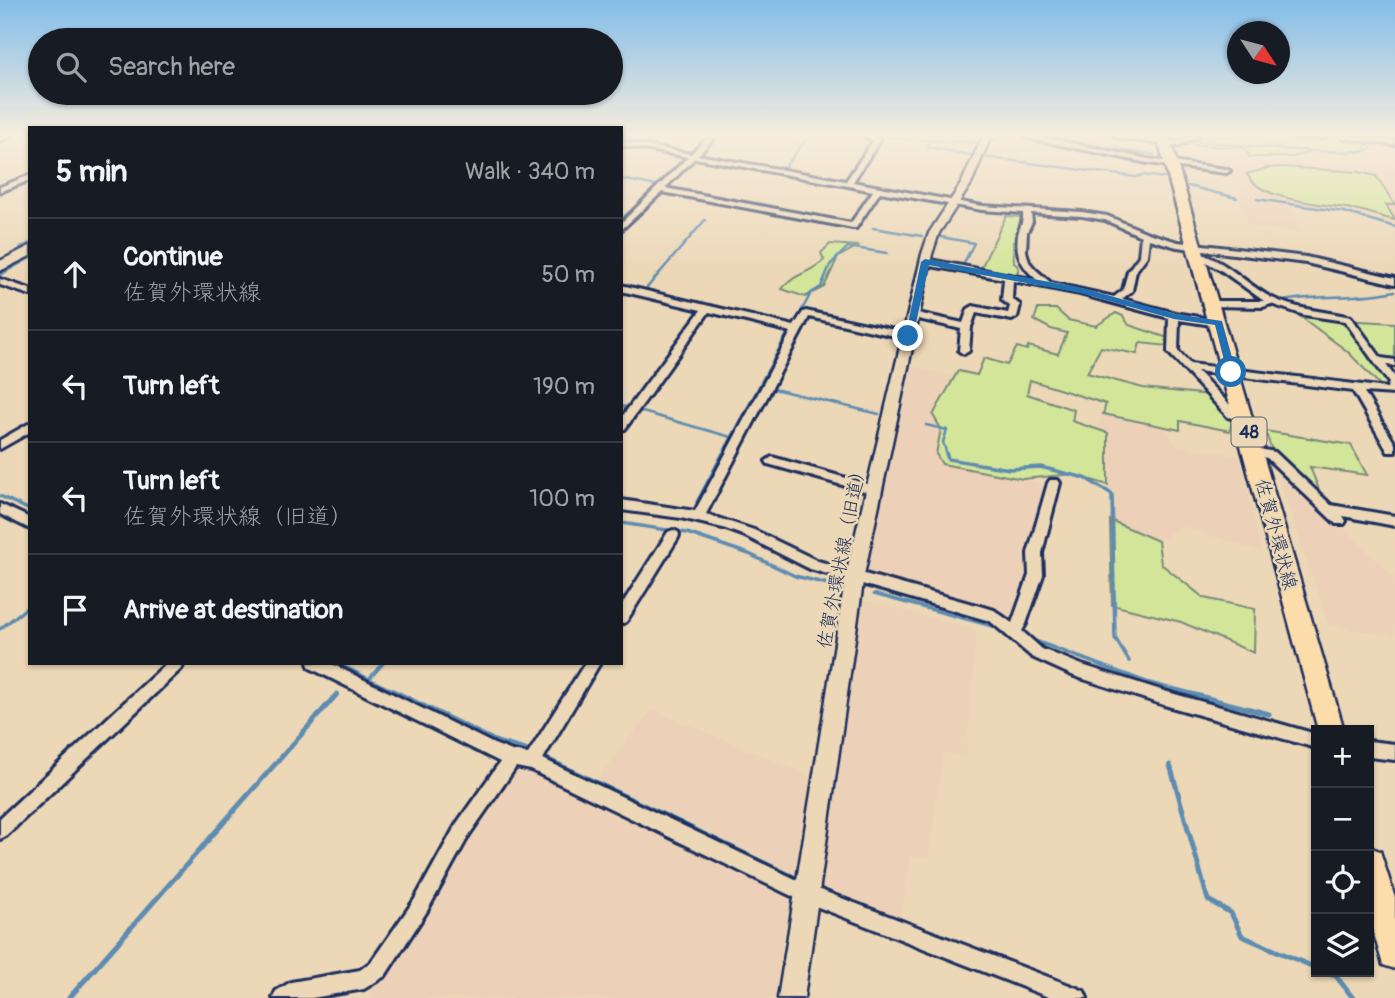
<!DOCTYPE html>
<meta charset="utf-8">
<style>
body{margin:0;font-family:Pangolin,"Klee One",sans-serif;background:#242831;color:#f1f3f6}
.controls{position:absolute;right:21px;bottom:21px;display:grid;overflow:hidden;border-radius:0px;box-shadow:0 2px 5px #0004}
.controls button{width:63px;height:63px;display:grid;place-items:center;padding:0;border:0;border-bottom:2px solid #363941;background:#171b24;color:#f1f3f6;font:35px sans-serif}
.compass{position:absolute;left:1227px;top:21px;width:63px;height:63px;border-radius:50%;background:#171b24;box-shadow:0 2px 5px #0004;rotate:126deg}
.stop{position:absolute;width:21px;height:21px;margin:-16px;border:5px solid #1f6fb2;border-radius:50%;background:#fff}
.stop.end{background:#1f6fb2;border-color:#fff;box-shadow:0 2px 7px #0008}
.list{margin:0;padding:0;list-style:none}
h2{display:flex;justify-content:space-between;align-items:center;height:91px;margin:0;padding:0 28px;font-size:30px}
h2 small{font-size:23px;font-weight:400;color:#9ea1a6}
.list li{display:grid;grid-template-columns:46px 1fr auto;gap:21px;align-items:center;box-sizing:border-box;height:112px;padding:0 28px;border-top:2px solid #363941}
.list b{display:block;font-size:26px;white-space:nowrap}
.list p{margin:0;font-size:23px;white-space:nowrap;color:#9ea1a6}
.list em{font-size:23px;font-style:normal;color:#9ea1a6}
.icon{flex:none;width:38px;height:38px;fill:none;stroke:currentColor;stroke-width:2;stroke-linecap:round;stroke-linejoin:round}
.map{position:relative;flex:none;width:1395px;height:998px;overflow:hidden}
.search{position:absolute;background:#171b24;box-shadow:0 2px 5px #0004;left:28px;top:28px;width:595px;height:77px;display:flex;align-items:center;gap:18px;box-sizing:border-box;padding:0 24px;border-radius:38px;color:#9ea1a6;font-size:26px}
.panel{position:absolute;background:#171b24;box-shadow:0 2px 5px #0004;left:28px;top:126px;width:595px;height:539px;border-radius:0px}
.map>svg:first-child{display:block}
.built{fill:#ecd0b7}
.green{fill:#d3e599;stroke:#778a7c;stroke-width:2}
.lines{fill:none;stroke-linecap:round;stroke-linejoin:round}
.stream-far2{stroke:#5d8cb2;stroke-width:2.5}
.stream-far1{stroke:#5d8cb2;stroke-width:3.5}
.stream{stroke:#5d8cb2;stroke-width:5}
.minor-casing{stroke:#1b2f5e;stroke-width:6}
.tertiary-casing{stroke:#1b2f5e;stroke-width:5}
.secondary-casing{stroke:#1b2f5e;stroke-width:5}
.primary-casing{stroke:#1b2f5e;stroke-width:5}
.minor{fill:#ecd7b6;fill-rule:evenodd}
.tertiary{fill:#ecd7b6;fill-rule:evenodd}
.secondary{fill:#ecd7b6;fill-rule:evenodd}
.primary{fill:#fddcac;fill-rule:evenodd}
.route{fill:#1f6fb2}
.labels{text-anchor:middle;stroke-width:5;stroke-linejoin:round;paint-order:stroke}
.shield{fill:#ecd7b6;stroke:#5a6178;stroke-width:2}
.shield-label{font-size:18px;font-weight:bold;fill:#1b2f5e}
.street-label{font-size:19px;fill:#1b2f5e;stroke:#ecd7b6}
</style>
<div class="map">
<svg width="1395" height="998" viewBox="0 0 1395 998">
<rect width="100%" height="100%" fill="#ecd7b6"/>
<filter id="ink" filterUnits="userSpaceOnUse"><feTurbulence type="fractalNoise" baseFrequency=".0143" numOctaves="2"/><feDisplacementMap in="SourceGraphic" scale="14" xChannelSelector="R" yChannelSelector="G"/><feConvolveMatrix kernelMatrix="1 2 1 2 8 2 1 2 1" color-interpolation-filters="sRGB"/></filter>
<g filter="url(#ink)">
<g class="built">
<path d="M1369,141L1395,144V228L1372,219L1325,208L1287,204L1303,232L1250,227L1229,174L1184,167L1181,155L1224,161L1223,154L1292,157L1313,151L1343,153Z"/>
<path d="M909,366L955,377L933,415L941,429L936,454L942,464L1023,479L1050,488L1015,618L866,574Z"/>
<path d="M1103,414L1162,427L1177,446L1240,457L1261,551L1182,526L1158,541L1110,520L1108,433L1098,429Z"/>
<path d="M1273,459L1395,579V636L1329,625Z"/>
<path d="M863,600L976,630L966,757L943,752L928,858L909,855L901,918L820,885Z"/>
<path d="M652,710L812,777L795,873L598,779Z"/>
<path d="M526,765L790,899L774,998H377L369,993L427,905L469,832L514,767Z"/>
</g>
<g class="green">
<path d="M1198,136L1313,138L1337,136L1369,141L1371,148L1365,152L1313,151L1292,157H1250L1244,148L1184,144Z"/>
<path d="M1283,167L1359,172L1376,176L1395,205H1386L1395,220C1382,218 1371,212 1358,210C1330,204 1260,202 1247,174L1268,168Z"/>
<path d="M1006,216L1020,217L1023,221L1019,241L1013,242L1014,262L1019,268L1015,277L981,268Z"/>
<path d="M830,244L858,246L838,257L824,287L805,297L782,289C793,274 811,273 824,260L821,253Z"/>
<path d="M1038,309H1056L1068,320L1096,326L1116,313L1123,316L1129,325L1168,338V346L1140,343L1137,354L1101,347L1087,373L1143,388L1210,395L1232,418L1230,431L1180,421V430L1103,414L1106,404L1030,380L1027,394L1074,410L1072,421L1108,433V485L1072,474L1023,479L942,464L936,454L941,429L933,415L958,371L977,375L984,358L1007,365L1017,347L1027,350L1028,346L1058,354L1067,333L1051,329L1034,320Z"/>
<path d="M1297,314L1343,320L1395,323V358L1369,357L1391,387L1380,385L1347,351Z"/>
<path d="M1265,431L1351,445L1367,475L1310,467L1324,502L1272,450Z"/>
<path d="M1110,520L1158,541L1161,564L1204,598L1255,609L1254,653L1181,622L1112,605Z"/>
</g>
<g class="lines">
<g class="stream-far2">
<path d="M870,136L976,143"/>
<path d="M1064,136L1068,141L1154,155"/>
<path d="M928,141V147L971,155"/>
<path d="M1195,141C1251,146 1307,153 1364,151L1368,141"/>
<path d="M989,142L1004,136"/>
<path d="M983,157L1136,177L1143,175L1165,178"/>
<path d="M784,168L809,136"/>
<path d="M621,179L657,186"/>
<path d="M1188,186L1237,198"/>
<path d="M666,188L726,200"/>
<path d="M1257,199L1344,212L1395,227"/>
<path d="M873,228L922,236"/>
<path d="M941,237L974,243L962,267"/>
<path d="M20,248L30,243"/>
<path d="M962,272L1002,279"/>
<path d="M0,275L30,258"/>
<path d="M645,290L705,220"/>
<path d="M621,292L697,310"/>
<path d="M1263,306C1306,292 1352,301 1395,291"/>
<path d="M1229,307H1245"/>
<path d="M708,313L788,332L722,455"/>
<path d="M1188,315L1203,317"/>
<path d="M794,325L811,293L821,287L830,265L848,247L887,253"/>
<path d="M774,389L879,414"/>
<path d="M621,406L626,407"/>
<path d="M639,411L731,437"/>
<path d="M926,425L947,430L943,442L947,455"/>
</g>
<g class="stream-far1">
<path d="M946,453L948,459L1010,469L1040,467L1085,478L1112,494L1115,638L1129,661"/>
<path d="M0,496L30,510"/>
<path d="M697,502L723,453"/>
<path d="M621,523L687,533L749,554L795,576L840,587"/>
<path d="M874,594L1000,628"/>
<path d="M0,629L30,605"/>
<path d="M1027,638L1146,682L1179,691"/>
<path d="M337,663L393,691"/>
<path d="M369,679L383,663"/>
</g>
<g class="stream">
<path d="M389,689L497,742L525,750"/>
<path d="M1172,689L1269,714"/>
<path d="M545,758L792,876"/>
<path d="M1170,765L1208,900L1231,913L1242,936L1316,968"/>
<path d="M823,891L905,922"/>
<path d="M1325,972L1336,976L1353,998"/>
<path d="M69,998L337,694"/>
</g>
<g class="minor-casing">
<g id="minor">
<path d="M3,136H12L0,141V137Z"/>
<path d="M709,136H716L698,155L846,181L873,141L865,136H873L880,140L853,182L982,206L1082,212L1107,216L1148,233L1178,242L1306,257L1395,278V284L1306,263L1177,247L1149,239L1147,256L1136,271L1132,291L1122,299L1175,313L1221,321V325L1218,326L1179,320L1178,351L1190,364L1387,388L1389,383L1345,321L1304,315L1271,304L1263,307L1210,306L1208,304L1213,301H1264L1222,271L1195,256L1199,253C1227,262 1245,283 1270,297C1296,310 1324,311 1351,317L1381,358L1395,360V366L1386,365L1395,377V394L1364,392L1395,444V452H1388L1353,391L1197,371L1236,411L1249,415L1251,418L1245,422L1228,417L1168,352L1169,318L1080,294L1013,281L1012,299L1020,305L1017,317L1012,320L976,313L971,327L969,351L964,354L959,351L961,329L910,317V313L913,312L963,323L968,309L973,306L1008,313L1010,306L1002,300L1004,279L925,265L921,262L925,259L1037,280C1022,267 1015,255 1018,235C1020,225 1024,222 1023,213L982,210L880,192L856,228H853L662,192L621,230V223L688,157L621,145V141L691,154ZM695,158L848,186L873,191L851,223L665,188ZM1031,213L1082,216L1105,220L1141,236L1139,256L1128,271L1123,290L1114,297L1051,283L1035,269L1029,262L1026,251L1027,232L1032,222Z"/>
<path d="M1024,136H1036L1148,159L1226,169L1230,171L1226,173L1148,163L1027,138Z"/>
<path d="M1115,136H1131L1177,142L1190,136H1198L1178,146L1118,138Z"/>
<path d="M1290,136H1326L1323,138H1293Z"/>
<path d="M1340,136H1356L1395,141V145L1343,138Z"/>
<path d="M30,175V180L0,192V187Z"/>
<path d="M0,279L30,289V295L0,285Z"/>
<path d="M621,285L794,326L803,312L806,311L908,333L913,336L908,339L809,317L706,514L754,530L818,561L994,610L1012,623L1029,575L1028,553L1048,483L1050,480H1058L1060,483L1042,553L1043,575L1026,624L1022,631L1042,649L1082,665L1164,691L1316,734V748L1164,705L1074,676L1032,657L990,621L810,569L745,536L723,528L681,518L621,510V500L695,511L791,332L709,312L625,429L621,430V418L701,310L621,291Z"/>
<path d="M30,423V432L0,449V440Z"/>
<path d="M1254,448L1275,452L1331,505L1395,516V526L1343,516L1346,521L1344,524H1336L1267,458L1250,455L1248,452L1250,449Z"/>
<path d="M772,457L878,487L880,490L874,494L768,464L766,461Z"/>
<path d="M0,504L30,518V529L0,514Z"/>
<path d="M673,530L678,532L679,535L678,538L626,622L621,624V606L668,532Z"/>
<path d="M167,663H184L182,668L6,836L0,839V818Z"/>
<path d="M308,663H330L494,744L512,751L528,754L585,663H600L543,759L810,886L1077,988L1084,991L1087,998H1051L800,900L531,770L516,767L469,835L427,911L385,976L364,989L312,998H273L276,991L291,982L360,970L371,962L415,899L457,823L500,762L310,668Z"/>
<path d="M1369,741L1395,744V760L1369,757Z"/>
</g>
</g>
<g class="tertiary-casing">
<path id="tertiary" d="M983,136H991L971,184L939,233L932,254L864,575L804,998H778L846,575L922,254L929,233L961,184Z"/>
</g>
<g class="secondary-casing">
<path id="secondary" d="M30,246V256L0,271V261Z"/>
</g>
<g class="primary-casing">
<g id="primary">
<path d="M1157,136H1169L1344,730H1318Z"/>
<path d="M1369,847L1380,851L1395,898V969L1383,965L1369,917Z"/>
</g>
</g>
<use href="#minor" class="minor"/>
<use href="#tertiary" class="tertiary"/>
<use href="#secondary" class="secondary"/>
<use href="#primary" class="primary"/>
</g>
</g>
<linearGradient id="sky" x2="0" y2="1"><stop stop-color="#82bde9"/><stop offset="0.49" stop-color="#f6edde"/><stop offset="1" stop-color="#f6edde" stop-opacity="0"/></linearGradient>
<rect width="1395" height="275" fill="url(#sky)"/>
<path class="route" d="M925,259L1082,288L1175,314L1222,321L1236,372L1231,375L1227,372L1215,325L1174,319L1081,293L929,265L913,336L905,338L921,262Z"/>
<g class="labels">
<rect class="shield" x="1231.5" y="417.5" width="35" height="29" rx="5"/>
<g class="shield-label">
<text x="1249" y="438">48</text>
</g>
<g class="street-label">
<text transform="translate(1277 534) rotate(75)" y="7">佐賀外環状線</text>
<text transform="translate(841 555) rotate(-79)" y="7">佐賀外環状線（旧道）</text>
</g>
</g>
</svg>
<div class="controls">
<button>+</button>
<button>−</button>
<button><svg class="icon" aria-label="locate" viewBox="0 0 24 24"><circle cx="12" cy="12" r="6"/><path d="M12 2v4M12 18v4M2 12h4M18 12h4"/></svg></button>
<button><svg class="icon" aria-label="layers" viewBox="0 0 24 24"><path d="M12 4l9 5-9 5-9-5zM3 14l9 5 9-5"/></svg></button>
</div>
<svg class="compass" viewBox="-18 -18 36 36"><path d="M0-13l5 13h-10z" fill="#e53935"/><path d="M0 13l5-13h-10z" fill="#9ea1a6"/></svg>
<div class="stop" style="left:1231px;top:372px"></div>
<div class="stop end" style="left:908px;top:336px"></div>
<div class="search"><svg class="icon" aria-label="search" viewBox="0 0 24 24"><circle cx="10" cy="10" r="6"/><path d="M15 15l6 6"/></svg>Search here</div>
<section class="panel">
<h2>5 min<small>Walk · 340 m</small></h2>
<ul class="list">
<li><svg class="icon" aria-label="ahead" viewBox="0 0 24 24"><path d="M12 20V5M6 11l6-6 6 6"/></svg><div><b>Continue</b><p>佐賀外環状線</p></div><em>50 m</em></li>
<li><svg class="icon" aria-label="left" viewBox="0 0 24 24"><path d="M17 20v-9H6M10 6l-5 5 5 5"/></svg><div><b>Turn left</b></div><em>190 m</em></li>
<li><svg class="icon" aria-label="left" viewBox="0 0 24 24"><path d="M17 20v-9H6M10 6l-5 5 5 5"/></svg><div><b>Turn left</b><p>佐賀外環状線（旧道）</p></div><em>100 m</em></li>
<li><svg class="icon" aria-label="arrive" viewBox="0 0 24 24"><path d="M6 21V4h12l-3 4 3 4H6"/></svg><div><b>Arrive at destination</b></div></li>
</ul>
</section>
</div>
